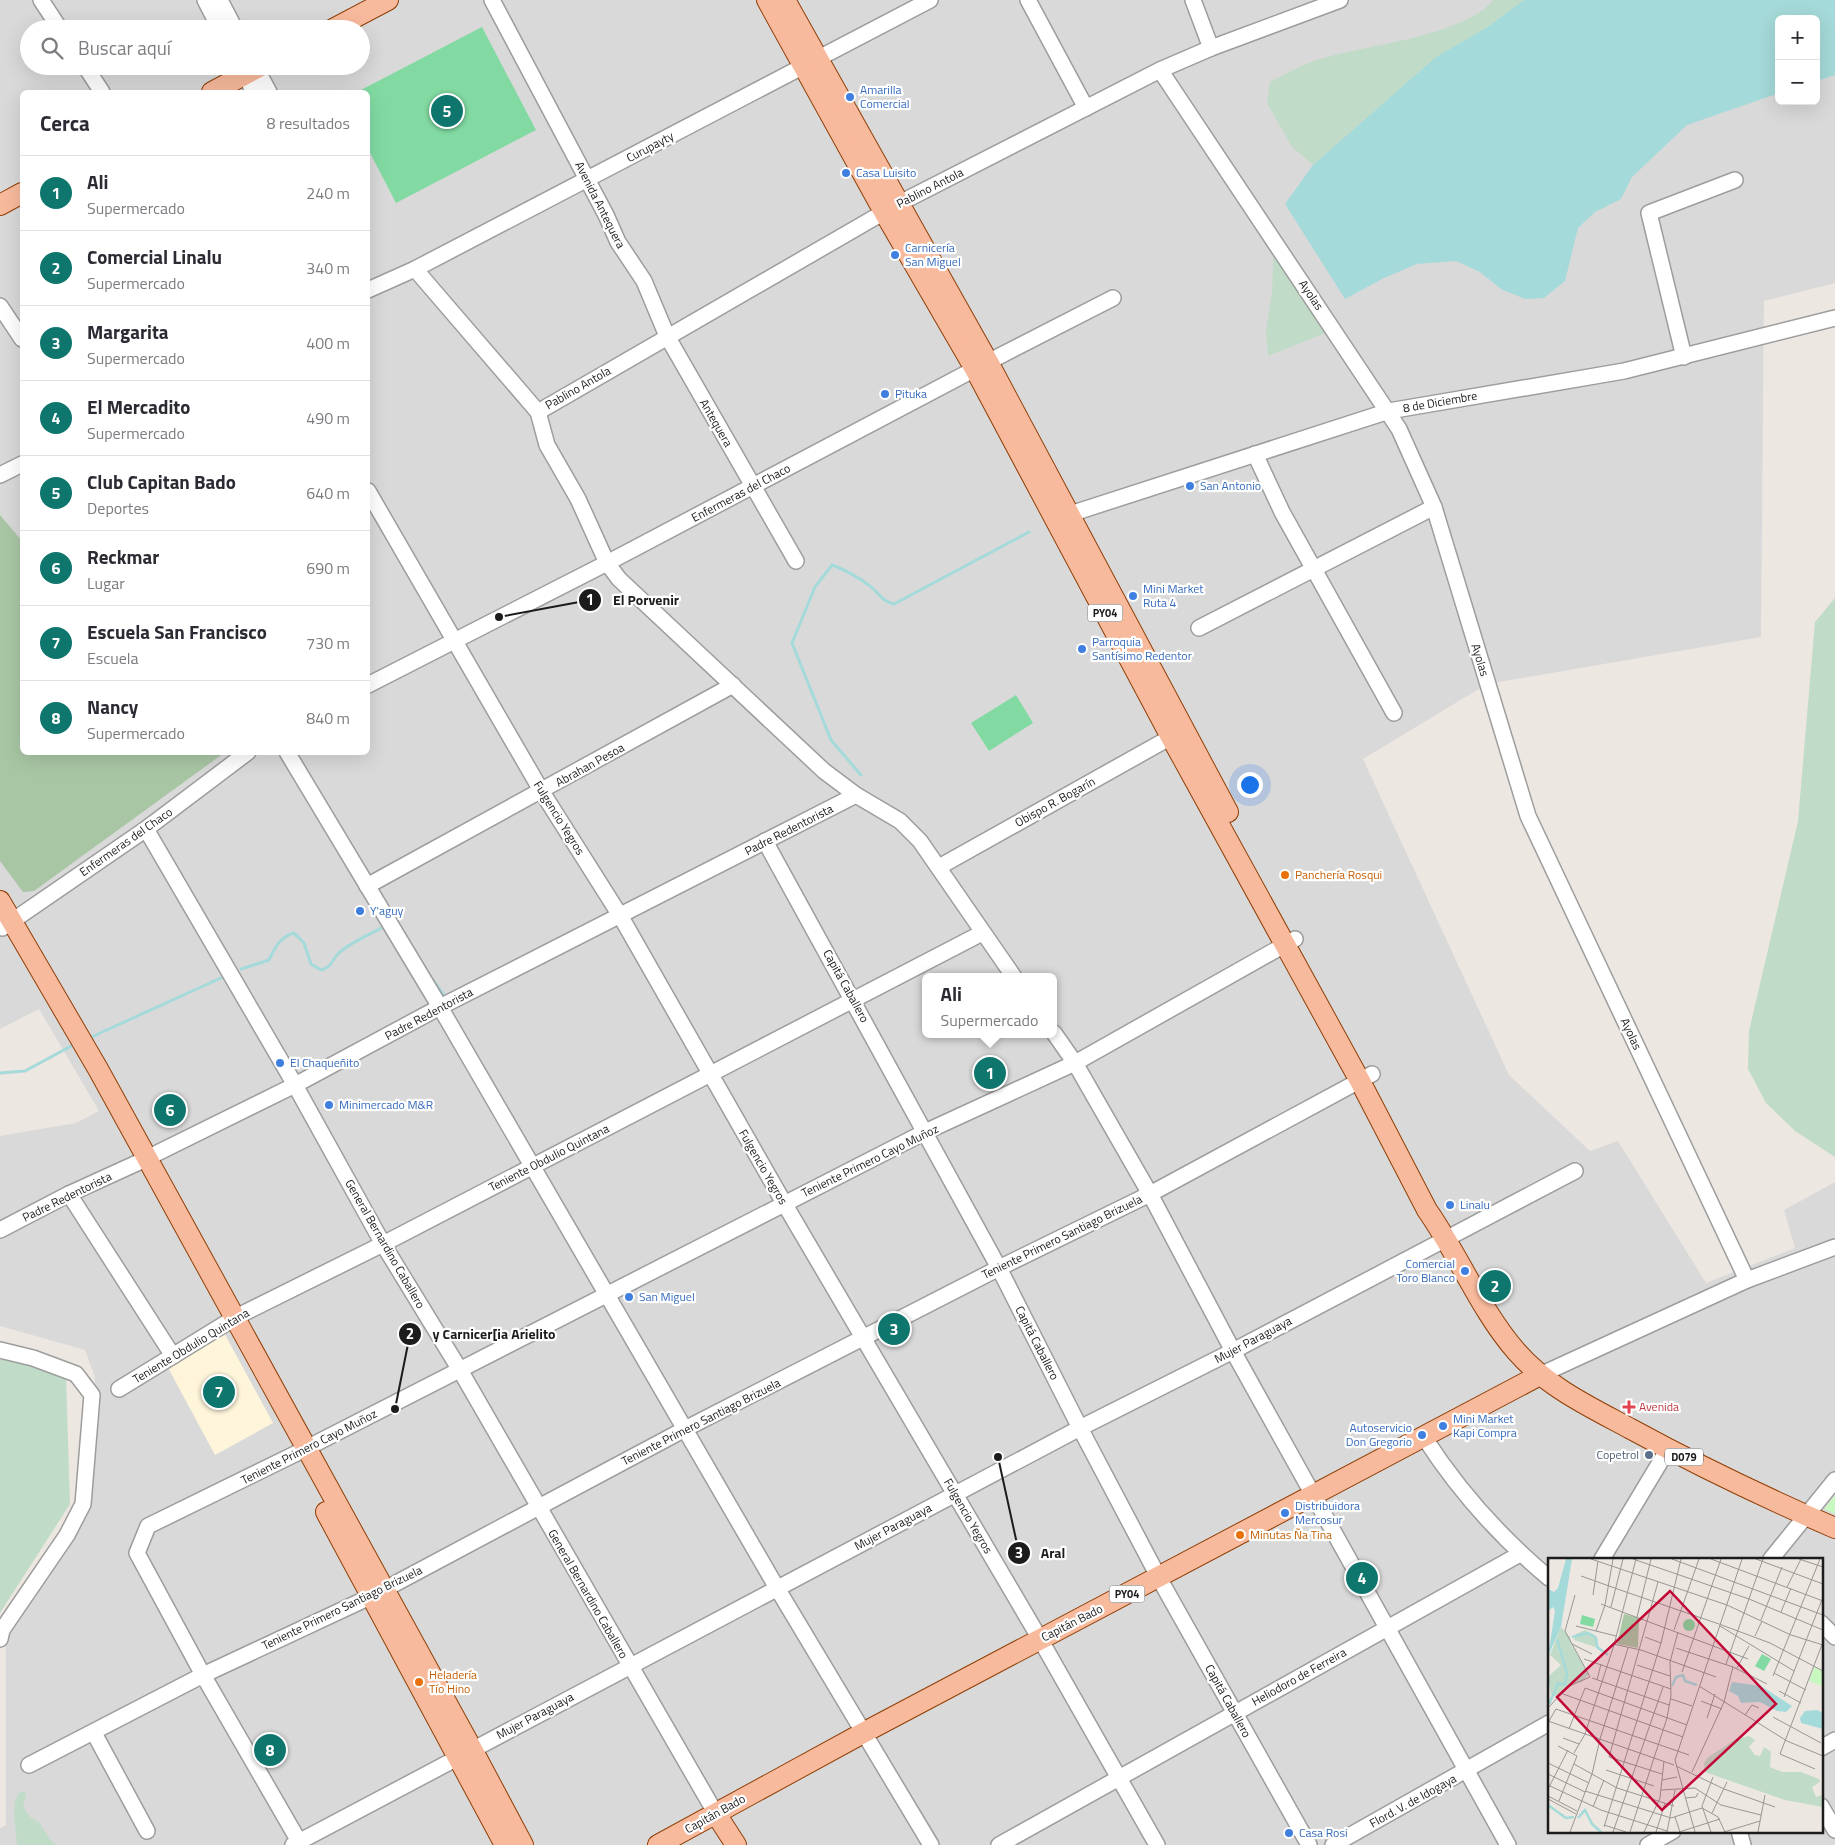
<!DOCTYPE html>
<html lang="es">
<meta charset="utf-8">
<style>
body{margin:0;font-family:"Titillium Web",sans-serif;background:#f2f2f3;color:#2b2b33}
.controls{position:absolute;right:15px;top:15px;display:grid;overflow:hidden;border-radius:8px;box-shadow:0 5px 20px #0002}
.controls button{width:45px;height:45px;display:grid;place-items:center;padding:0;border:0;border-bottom:1px solid #e1e1e2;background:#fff;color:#2b2b33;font:25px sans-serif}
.you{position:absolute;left:1249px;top:784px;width:18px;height:18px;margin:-12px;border:4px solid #fff;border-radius:50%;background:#1a73e8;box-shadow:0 0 0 8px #1a73e833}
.badge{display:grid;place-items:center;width:32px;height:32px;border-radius:50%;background:#0f766e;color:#fff;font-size:16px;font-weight:700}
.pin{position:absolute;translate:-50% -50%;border:2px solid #fff;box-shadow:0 1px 5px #0006}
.popup{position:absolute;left:922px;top:973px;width:135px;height:65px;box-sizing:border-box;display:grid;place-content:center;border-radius:8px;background:#fff;filter:drop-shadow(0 1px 4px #0005);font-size:16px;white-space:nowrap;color:#7c7c81}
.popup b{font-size:19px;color:#2b2b33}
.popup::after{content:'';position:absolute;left:50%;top:100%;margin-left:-10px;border:10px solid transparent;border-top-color:#fff}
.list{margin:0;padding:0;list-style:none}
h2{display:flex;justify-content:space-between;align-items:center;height:65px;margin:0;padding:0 20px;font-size:21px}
h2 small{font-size:16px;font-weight:400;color:#7c7c81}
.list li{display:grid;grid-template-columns:32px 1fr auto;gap:15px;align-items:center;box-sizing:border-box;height:75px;padding:0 20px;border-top:1px solid #e1e1e2}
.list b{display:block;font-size:19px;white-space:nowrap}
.list p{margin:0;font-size:16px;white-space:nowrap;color:#7c7c81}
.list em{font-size:16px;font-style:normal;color:#7c7c81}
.icon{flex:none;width:28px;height:28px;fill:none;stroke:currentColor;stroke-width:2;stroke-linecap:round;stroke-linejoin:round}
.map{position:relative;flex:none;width:1835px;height:1845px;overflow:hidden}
.search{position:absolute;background:#fff;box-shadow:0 5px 20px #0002;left:20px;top:20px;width:350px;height:55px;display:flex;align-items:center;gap:12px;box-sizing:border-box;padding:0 18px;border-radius:28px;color:#7c7c81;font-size:19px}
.panel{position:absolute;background:#fff;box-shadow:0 5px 20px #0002;left:20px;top:90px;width:350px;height:665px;border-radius:8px}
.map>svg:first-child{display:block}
.residential{fill:#dad9da;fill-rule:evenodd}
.education{fill:#fef5db}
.wetland{fill:#c0dbc8}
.cemetery{fill:#a8c6a4}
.park{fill:#c9f7c0}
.pitch{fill:#82daa2}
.water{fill:#a4dad9}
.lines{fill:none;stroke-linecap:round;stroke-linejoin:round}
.stream{stroke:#a4dad9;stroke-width:3}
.minor-casing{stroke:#9d9d9d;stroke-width:18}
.major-casing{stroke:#903f05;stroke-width:22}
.minor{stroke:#fff;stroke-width:15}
.major{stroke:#f8ba9d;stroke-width:20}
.shop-dot{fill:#3f7fe0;stroke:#fff;stroke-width:2}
.food-dot{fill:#e8710a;stroke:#fff;stroke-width:2}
.health-dot{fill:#e0444e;stroke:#fff;stroke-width:2}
.service-dot{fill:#5c6f8a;stroke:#fff;stroke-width:2}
.labels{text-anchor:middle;stroke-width:4.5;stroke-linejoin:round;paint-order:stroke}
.shield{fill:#fff;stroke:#606060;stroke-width:1}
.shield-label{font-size:11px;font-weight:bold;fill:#1c1c1c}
.shop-label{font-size:12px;fill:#366cbe;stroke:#fff;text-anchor:start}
.street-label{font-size:12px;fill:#1c1c1c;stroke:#fff}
.food-label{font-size:12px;fill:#c56008;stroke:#fff;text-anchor:start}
.health-label{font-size:12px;fill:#be3a42;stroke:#fff;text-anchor:start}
.service-label{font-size:12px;fill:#4e5e75;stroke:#fff;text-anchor:end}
.inset-river{fill:none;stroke:#a4dad9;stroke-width:2.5}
.inset-road{fill:none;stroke:#999693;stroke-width:1}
.view{fill:#c20736;fill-opacity:0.15;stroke:#c20736;stroke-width:2.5}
.inset-edge{fill:none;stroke:#1c1c1c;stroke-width:2.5}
.leader{fill:none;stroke:#1c1c1c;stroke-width:2}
.callout-dot{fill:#1c1c1c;stroke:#fff;stroke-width:2}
.mark-label{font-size:15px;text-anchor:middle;font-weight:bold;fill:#fff}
.callout-label{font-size:14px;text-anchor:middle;font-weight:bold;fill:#1c1c1c;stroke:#fff;stroke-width:4.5;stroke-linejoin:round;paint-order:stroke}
</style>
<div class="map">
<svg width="1835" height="1845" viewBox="0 0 1835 1845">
<rect width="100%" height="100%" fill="#ede7e2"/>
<path class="residential" d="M0,0H1835V283L1764,301L1761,637L1487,684L1363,759L1509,1075L1590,1151L1618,1141L1706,1283L1795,1248L1784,1210L1835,1182V1845H0V1828L6,1825V1635L90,1498L95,1377L85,1350L0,1326V1136L76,1123L99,1111L39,1009L0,1029ZM1779,19H1816V101H1779ZM29,29H361V66H29ZM22,92H368V752H22ZM926,977H1054V1034H926ZM1549,1559H1821V1831H1549Z"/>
<path class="education" d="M222,1329L273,1423L215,1455L165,1362Z"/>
<g class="wetland">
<path d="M1493,0H1524L1486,28L1436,57L1313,165L1292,147L1267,103L1270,82C1283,76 1297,67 1311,62C1358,45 1463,38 1493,0Z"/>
<path d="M1274,243L1333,330L1268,356L1266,331L1272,292Z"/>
<path d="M1835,598V1157L1795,1131L1766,1103L1748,1069L1749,1031L1798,821L1815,622Z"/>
<path d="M0,1353L66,1377L70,1504L0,1613Z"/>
<path d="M24,1791L26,1795L23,1806L30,1817L40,1823L50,1840L57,1845H17L14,1815L15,1801L19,1793Z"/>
</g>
<path class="cemetery" d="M0,515L22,541V752L224,753L34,891L23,892L0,861Z"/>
<path class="park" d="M1835,1495V1514L1824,1509Z"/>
<g class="pitch">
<path d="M482,27L536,130L396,203L368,149V92H357Z"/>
<path d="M1016,695L1033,723L989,751L971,723Z"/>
</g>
<path class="water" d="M1524,0H1835V75L1816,81V19H1779V93L1687,125L1632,177L1621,199L1595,212L1578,228L1565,281L1544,298L1525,299L1501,289L1480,272L1456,261L1417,264L1382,279L1345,299L1285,204L1313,165L1436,57L1486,28Z"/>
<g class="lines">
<g class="stream">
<path d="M861,775L831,740L792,643L815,587L832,565C846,570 858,577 870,586C879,593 883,602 894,604L1029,532"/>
<path d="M241,969L269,960C275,947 280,937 294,933L304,943L311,964L321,970C333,967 332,958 340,952C353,941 371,934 385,926"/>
<path d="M430,976L446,998"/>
<path d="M87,1039L223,977"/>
<path d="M0,1073L25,1071L75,1044"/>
</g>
<g class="minor-casing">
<g id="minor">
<path d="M41,0L60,29"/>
<path d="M205,0L220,29"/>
<path d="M220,0L235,29"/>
<path d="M492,0L606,215L618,242L644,281L667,336L796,561"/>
<path d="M1028,0L1086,108"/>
<path d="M1193,0L1211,48"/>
<path d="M85,66L102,92"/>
<path d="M240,66L254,92"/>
<path d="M255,66L269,92"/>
<path d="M1160,70L1399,429L1434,507L1528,816L1747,1280"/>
<path d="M415,269L538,412L547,445L578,499L607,563L619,579L824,771L856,795L900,821L920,841L1014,977"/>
<path d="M368,290L415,269L930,0"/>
<path d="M0,306L22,339"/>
<path d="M1684,357L1649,213L1735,180"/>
<path d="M538,412L898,204L1160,70L1211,48L1340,0"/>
<path d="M1255,454L1282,512L1394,713"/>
<path d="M0,475L22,464"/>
<path d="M368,491L542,792L621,917L784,1203L1040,1639L1157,1845"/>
<path d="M1061,517L1389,411L1624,371L1835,318"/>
<path d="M1199,628L1434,507"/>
<path d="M368,685L607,563L988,362L1113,298"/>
<path d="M287,752L440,1007L777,1588L931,1845"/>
<path d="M146,829L295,1085L383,1244L460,1370L716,1814"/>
<path d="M765,841L999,1268L1080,1428L1159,1578L1309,1845"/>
<path d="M939,867L1171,737"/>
<path d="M367,886L733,685"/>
<path d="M2,928L146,829L248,752"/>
<path d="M1054,1033L1075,1063L1150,1194L1233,1351L1508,1845"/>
<path d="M69,1194L173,1356"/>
<path d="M0,1230L69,1194L137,1163L295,1085L440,1007L856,795"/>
<path d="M0,1350L33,1358L76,1374L92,1395L83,1504L67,1535L2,1630L0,1639"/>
<path d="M1540,1375L1747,1280L1835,1247"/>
<path d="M119,1389L236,1317L383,1244L982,933"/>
<path d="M1424,1437C1458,1490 1500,1537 1549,1578"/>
<path d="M1602,1559L1668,1449"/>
<path d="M1771,1559L1835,1480"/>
<path d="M1821,1623L1835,1637"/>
<path d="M94,1733L147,1831"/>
<path d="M1821,1748L1835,1740"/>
<path d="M29,1765L203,1675L372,1596L685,1429L999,1268L1150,1194L1372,1074"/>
<path d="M1821,1806L1835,1830"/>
<path d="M1739,1831L1743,1845"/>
<path d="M293,1845L1080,1428L1233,1351L1575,1171"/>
<path d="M301,1845L203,1675L137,1553L148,1526L295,1454L925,1132L1075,1063L1295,939"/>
<path d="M999,1845L1520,1554"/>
<path d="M1333,1845L1549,1723"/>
<path d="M1648,1845L1673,1831"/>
</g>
</g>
<g class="major-casing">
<g id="major">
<path d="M767,0L884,212L975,369L1171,737L1360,1081L1427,1210C1458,1254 1481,1311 1516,1351C1547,1387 1590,1407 1631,1429C1697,1465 1766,1498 1835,1528"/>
<path d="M785,0L988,362L1228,812"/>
<path d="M333,29L388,0"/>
<path d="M212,92L261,66"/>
<path d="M0,205L22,193"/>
<path d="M0,901L98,1069L472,1749L523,1845"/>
<path d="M326,1512L505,1845"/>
<path d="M716,1814L736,1845"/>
<path d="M658,1845L863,1733L1540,1375"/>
</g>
</g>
<use href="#minor" class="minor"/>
<use href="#major" class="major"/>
</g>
<g class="shop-dot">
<circle cx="850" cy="97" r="5"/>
<circle cx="846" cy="173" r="5"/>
<circle cx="895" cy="255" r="5"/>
<circle cx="885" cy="394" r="5"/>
<circle cx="1190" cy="486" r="5"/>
<circle cx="1133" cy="596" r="5"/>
<circle cx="1082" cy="649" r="5"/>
<circle cx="360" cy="911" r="5"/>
<circle cx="280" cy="1063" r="5"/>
<circle cx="329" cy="1105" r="5"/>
<circle cx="1450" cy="1205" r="5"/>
<circle cx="1465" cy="1271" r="5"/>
<circle cx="629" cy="1297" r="5"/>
<circle cx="1443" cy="1426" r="5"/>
<circle cx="1422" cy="1435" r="5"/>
<circle cx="1285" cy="1513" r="5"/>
<circle cx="1289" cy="1833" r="5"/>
</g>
<g class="food-dot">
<circle cx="1285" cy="875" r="5"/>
<circle cx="1240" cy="1535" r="5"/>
<circle cx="419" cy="1682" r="5"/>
</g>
<path class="health-dot" d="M1626.5 1399.5h5v5h5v5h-5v5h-5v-5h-5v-5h5z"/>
<circle class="service-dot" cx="1649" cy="1455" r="5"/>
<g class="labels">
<g class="shield">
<rect x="1087.5" y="604.5" width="35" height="17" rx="4"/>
<rect x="1665" y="1448.5" width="38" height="17" rx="4"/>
<rect x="1109.5" y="1585.5" width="35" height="17" rx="4"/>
</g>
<g class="shield-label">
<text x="1105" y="617">PY04</text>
<text x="1684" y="1461">D079</text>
<text x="1127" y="1598">PY04</text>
</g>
<g class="shop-label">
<text x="860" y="94">Amarilla<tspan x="860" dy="14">Comercial</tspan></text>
<text x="856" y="177">Casa Luisito</text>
<text x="905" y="252">Carnicería<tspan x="905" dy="14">San Miguel</tspan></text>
<text x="895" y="398">Pituka</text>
<text x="1200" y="490">San Antonio</text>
<text x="1143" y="593">Mini Market<tspan x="1143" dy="14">Ruta 4</tspan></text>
<text x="1092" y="646">Parroquia<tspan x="1092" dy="14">Santísimo Redentor</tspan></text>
<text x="370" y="915">Y'aguy</text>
<text x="290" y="1067">El Chaqueñito</text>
<text x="339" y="1109">Minimercado M&amp;R</text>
<text x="1460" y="1209">Linalu</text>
<text x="1455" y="1268" text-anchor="end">Comercial<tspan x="1455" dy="14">Toro Blanco</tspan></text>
<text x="639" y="1301">San Miguel</text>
<text x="1453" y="1423">Mini Market<tspan x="1453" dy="14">Kapi Compra</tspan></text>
<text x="1412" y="1432" text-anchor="end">Autoservicio<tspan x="1412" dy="14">Don Gregorio</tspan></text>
<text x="1295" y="1510">Distribuidora<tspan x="1295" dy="14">Mercosur</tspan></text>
<text x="1299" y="1837">Casa Rosi</text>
</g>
<g class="street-label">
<text transform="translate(650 147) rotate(-28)" y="4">Curupayty</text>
<text transform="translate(930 188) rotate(-27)" y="4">Pablino Antola</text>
<text transform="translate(600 205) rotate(63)" y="4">Avenida Antequera</text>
<text transform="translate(1311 295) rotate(56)" y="4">Ayolas</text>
<text transform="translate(578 388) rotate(-30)" y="4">Pablino Antola</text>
<text transform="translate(1440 402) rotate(-10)" y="4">8 de Diciembre</text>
<text transform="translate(716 423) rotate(60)" y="4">Antequera</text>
<text transform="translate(741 493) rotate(-28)" y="4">Enfermeras del Chaco</text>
<text transform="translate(1480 660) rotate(73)" y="4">Ayolas</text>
<text transform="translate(590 765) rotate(-29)" y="4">Abrahan Pesoa</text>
<text transform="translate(1055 802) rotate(-29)" y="4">Obispo R. Bogarín</text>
<text transform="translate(559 818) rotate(58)" y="4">Fulgencio Yegros</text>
<text transform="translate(789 830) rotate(-27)" y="4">Padre Redentorista</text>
<text transform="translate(126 842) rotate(-35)" y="4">Enfermeras del Chaco</text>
<text transform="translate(846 986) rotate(61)" y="4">Capitá Caballero</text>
<text transform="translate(429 1014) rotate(-28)" y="4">Padre Redentorista</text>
<text transform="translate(1631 1034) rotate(65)" y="4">Ayolas</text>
<text transform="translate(549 1158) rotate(-27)" y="4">Teniente Obdulio Quintana</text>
<text transform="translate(870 1161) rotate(-26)" y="4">Teniente Primero Cayo Muñoz</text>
<text transform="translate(763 1167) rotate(60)" y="4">Fulgencio Yegros</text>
<text transform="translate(67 1197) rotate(-26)" y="4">Padre Redentorista</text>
<text transform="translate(1062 1237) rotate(-26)" y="4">Teniente Primero Santiago Brizuela</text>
<text transform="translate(385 1244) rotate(60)" y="4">General Bernardino Caballero</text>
<text transform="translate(1253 1340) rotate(-28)" y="4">Mujer Paraguaya</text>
<text transform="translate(1037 1343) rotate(63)" y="4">Capitá Caballero</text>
<text transform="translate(191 1346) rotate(-31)" y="4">Teniente Obdulio Quintana</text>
<text transform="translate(701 1422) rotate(-27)" y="4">Teniente Primero Santiago Brizuela</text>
<text transform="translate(309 1447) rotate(-27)" y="4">Teniente Primero Cayo Muñoz</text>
<text transform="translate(968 1516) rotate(60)" y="4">Fulgencio Yegros</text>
<text transform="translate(893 1527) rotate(-28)" y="4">Mujer Paraguaya</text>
<text transform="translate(588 1594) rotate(60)" y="4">General Bernardino Caballero</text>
<text transform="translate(342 1608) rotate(-26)" y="4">Teniente Primero Santiago Brizuela</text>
<text transform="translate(1072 1623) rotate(-27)" y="4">Capitán Bado</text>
<text transform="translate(1299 1677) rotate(-29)" y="4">Heliodoro de Ferreira</text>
<text transform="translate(1228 1701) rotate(61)" y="4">Capitá Caballero</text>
<text transform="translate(535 1716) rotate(-28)" y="4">Mujer Paraguaya</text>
<text transform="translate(1413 1801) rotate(-29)" y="4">Flord. V. de Idogaya</text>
<text transform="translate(715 1814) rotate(-29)" y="4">Capitán Bado</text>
</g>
<g class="food-label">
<text x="1295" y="879">Panchería Rosqui</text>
<text x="1250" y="1539">Minutas Ña Tina</text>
<text x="429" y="1679">Heladería<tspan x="429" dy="14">Tío Hino</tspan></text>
</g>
<g class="health-label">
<text x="1639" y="1411">Avenida</text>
</g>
<g class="service-label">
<text x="1639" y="1459">Copetrol</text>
</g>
</g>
<g transform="translate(1548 1558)">
<rect width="275" height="275" fill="#ede7e2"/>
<path d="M13,69L22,79L24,88L41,116L34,124L22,126L8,138L3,137L0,119L13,107L2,97ZM37,72L47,77L51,90L26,82L28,76ZM201,178L207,182L201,189L207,197L212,198L216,189L223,194L222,209L234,214H253L271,221L272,224L264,229L268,239L275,237V249L237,242L157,214L156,205L159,200L188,181Z" fill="#c0dbc8"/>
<path d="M76,56L91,60L90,90L69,86Z" fill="#a8c6a4"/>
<path d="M266,109L275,113L274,128L261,123Z" fill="#c9f7c0"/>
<path d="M34,57L47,61L45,69L32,66ZM135 67a6 6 0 1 1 12 0a6 6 0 1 1-12 0ZM214,96L223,101L216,113L207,108Z" fill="#82daa2"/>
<path d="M18,1H24L13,69L0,98L7,53L5,49L0,53V31L6,34L10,30ZM184,124L213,128L244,148L238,154L229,153L212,144L193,145L190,138L181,133ZM269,152L275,155V171L253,165L252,160L257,153Z" fill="#a4dad9"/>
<path class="inset-river" d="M24,79L40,75L48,80L49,89L60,97M124,128L128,119L135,117L137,123L149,127M1,146L10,126H17L19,115L9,81M0,247L18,260L26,259M30,260L37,252L44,266L53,274"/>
<path class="inset-road" d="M43,1L179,47L243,77L275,87M85,1L201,41L275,72M124,1L275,57M163,1L275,43M208,1L275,26M251,1L275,9M33,18L78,34M110,24L61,199L114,216M239,29L253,1M78,34L171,66M45,37L50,3M53,46L200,101M63,49L75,1M233,54L243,30M89,59L103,1M213,62L234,9M171,66L222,85L275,113M28,68L68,78M172,68L246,113M126,72L151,1M48,73L57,47L65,1M207,78L214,63M97,79L113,85M24,86L44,96M65,86L93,92L168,119M128,90L185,109L219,126M36,101L123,131M178,106L215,1M89,107L122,118M189,110L201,88M134,114L173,1M226,115L258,132M225,118L272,1M44,120L121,147M49,122L53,106M151,128L239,183L275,198M231,133L253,145M15,136L135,179M236,139L275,39M123,141L144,148M153,143L174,151M1,149L19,129L42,119L17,73L27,37M197,157L204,147L211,150M225,159L273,185M159,160L167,136M0,163L126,207M1,163L8,151L141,197M21,171L37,130L139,167M37,176L66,87L88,1M15,180L31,186M52,181L80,90M10,188L29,198L11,243M26,195L37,176M0,205L41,225M26,206L69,230L126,248M128,208L176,231L227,249M267,211L232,196L275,84M58,212L106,228M144,214L176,144L185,109M0,216L37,234M114,222L129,219M0,227L53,252L119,273M147,230L173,247L213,257M0,231L20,192M113,232L147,230M37,233L123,260L154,250M0,238L29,253M137,240L148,239L150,235M0,241L28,256M45,249L56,222M154,250L170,259L177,274M164,255L179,224M127,259L132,274M56,267L78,274M56,269L113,85L133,1M22,274L44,216L52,181M65,274L115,129M82,274L119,160L123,138L122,104L130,74M96,274L112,240L116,203M108,274L117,245M119,274L127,232M131,274L172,261M147,274L127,202L194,1M163,274L154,248L165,219M176,274L212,263M210,274L217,237"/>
<path class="view" d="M122,33L228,146L114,252L9,139Z"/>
<rect width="275" height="275" class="inset-edge"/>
</g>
<path class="leader" d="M499 617L590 600M395 1409L410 1334M998 1457L1019 1553"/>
<g class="callout-dot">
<circle cx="499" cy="617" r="5"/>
<circle cx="395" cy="1409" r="5"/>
<circle cx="998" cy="1457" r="5"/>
<circle cx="590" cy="600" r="12"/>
<circle cx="410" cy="1334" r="12"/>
<circle cx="1019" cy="1553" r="12"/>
</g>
<g class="mark-label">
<text x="590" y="605">1</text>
<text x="410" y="1339">2</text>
<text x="1019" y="1558">3</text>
</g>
<g class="callout-label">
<text x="646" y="605">El Porvenir</text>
<text x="494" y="1339">y Carnicer[ia Arielito</text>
<text x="1053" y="1558">Aral</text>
</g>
</svg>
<div class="controls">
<button>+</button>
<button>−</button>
</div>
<div class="you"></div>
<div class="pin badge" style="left:990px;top:1073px">1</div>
<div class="popup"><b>Ali</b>Supermercado</div>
<div class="pin badge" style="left:1495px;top:1286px">2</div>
<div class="pin badge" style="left:894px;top:1329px">3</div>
<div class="pin badge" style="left:1362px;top:1578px">4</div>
<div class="pin badge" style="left:447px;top:111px">5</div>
<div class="pin badge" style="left:170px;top:1110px">6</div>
<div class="pin badge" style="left:219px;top:1392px">7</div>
<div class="pin badge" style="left:270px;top:1750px">8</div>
<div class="search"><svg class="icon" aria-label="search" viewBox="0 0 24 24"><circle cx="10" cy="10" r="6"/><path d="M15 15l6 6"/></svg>Buscar aquí</div>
<section class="panel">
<h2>Cerca<small>8 resultados</small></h2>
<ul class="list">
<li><span class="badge">1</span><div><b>Ali</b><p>Supermercado</p></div><em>240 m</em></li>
<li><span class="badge">2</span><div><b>Comercial Linalu</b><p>Supermercado</p></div><em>340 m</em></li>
<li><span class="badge">3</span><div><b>Margarita</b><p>Supermercado</p></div><em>400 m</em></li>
<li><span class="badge">4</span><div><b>El Mercadito</b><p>Supermercado</p></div><em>490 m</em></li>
<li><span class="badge">5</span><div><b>Club Capitan Bado</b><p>Deportes</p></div><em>640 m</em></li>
<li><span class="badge">6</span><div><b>Reckmar</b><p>Lugar</p></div><em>690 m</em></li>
<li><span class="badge">7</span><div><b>Escuela San Francisco</b><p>Escuela</p></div><em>730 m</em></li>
<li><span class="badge">8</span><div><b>Nancy</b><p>Supermercado</p></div><em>840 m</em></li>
</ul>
</section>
</div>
